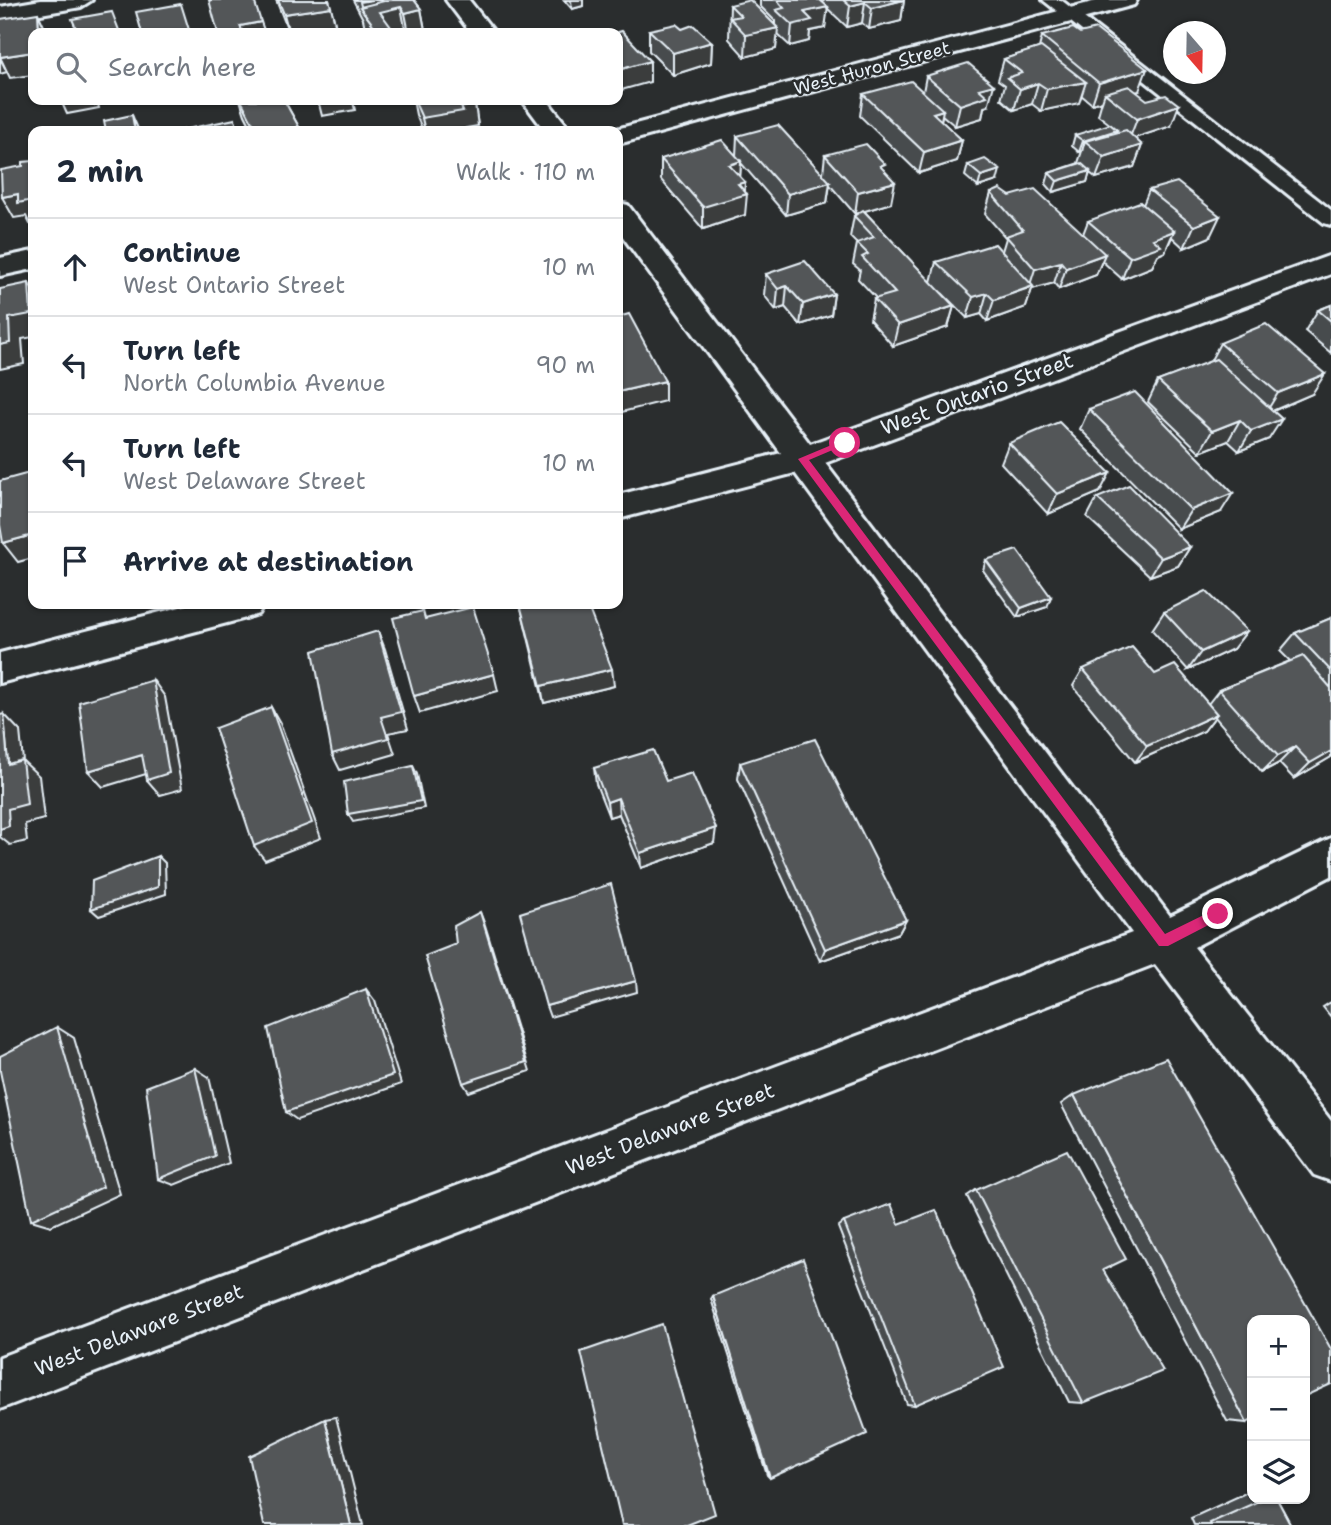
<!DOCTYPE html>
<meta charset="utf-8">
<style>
body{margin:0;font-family:"Shantell Sans",sans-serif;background:#f6f6f7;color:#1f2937}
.controls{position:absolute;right:21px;bottom:21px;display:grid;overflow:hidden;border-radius:14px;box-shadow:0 2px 5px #0004}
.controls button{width:63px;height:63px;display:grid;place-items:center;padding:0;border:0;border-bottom:2px solid #e0e1e3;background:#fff;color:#1f2937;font:35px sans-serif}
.compass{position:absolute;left:1163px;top:21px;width:63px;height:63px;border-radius:50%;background:#fff;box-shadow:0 2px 5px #0004;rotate:160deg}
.stop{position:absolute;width:21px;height:21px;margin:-16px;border:5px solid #db2777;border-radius:50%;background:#fff}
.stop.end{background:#db2777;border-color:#fff;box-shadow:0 2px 7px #0008}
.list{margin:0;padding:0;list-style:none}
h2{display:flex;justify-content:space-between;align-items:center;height:91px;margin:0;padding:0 28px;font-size:30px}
h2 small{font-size:23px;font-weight:400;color:#747a83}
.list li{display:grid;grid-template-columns:46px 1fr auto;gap:21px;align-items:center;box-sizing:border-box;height:98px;padding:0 28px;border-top:2px solid #e0e1e3}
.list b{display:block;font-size:26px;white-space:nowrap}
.list p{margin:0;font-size:23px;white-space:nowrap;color:#747a83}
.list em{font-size:23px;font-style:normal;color:#747a83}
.icon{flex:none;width:38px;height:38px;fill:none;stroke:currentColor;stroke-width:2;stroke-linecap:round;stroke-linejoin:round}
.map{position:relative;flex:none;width:1331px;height:1525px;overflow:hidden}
.search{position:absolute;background:#fff;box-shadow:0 2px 5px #0004;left:28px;top:28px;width:595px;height:77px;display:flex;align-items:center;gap:18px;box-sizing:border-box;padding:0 24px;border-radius:14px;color:#747a83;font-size:26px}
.panel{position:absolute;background:#fff;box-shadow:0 2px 5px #0004;left:28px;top:126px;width:595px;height:483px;border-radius:14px}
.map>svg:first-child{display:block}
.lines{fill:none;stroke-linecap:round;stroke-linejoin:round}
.lane-casing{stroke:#e8f1f8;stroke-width:6}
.street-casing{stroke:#e8f1f8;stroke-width:6}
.lane{fill:#2a2d2e;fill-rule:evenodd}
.street{fill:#2a2d2e;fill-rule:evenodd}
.wall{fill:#474b4d;stroke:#e8f1f8;stroke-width:2}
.shaded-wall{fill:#3a3d3e;stroke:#e8f1f8;stroke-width:2}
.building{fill:#535759;stroke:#e8f1f8;stroke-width:2}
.route{fill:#db2777}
.labels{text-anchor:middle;stroke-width:5;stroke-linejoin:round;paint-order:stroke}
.far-street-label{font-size:18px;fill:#e8f1f8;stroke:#2a2d2e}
.street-label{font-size:21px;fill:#e8f1f8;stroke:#2a2d2e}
</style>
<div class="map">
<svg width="1331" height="1525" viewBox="0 0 1331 1525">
<rect width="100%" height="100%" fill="#2a2d2e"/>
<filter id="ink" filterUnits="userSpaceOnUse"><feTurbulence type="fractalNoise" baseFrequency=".0143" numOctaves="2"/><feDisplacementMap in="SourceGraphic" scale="14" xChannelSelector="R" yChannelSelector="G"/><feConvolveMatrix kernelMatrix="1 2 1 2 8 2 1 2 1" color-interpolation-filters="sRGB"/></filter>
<g filter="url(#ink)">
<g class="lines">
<g class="lane-casing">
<path id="lane" d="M1043,0H1061L1331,210V225L1324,223Z"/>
</g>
<g class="street-casing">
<g id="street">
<path d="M41,0H92L81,7L0,21V7Z"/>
<path d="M446,0H469L495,33H471Z"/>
<path d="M1100,0H1137L1134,5L618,144V131H609Z"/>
<path d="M522,100H547L571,131H545Z"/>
<path d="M618,203L628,205L810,444L1331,255V274L825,463L1170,916L1331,838V876L1194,947L1331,1121V1181L1314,1175L1155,964L0,1409V1357L1132,933L795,473L618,519V495L781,453L618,230Z"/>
<path d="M33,251V269L0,276V258Z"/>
<path d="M192,604H264L258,614L246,618L0,683V653Z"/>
</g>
</g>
<use href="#lane" class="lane"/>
<use href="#street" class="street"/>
</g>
<g class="wall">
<path d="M276,0H329L336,28L303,33H289Z"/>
<path d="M353,0H414L421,9L425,30L409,33L405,28L392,31V33H368L365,28L363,19Z"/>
<path d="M564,0H583V6L572,9Z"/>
<path d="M760,0H820L823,3L824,0H904L901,21L869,29L862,23L847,27L827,8L825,28L810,31L809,41L790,46L777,34L776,49L745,57L729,39L730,5L775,24V21L760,6Z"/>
<path d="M682,29L712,42L711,63L673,75L649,51V30Z"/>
<path d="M1042,36L1139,91L1136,92L1171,126L1134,138L1142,145L1134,167L1096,178L1090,173L1087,182L1053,192L1046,184L1049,173L1079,163H1078L1082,151L1079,152L1072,146L1075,135L1116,129L1098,115L1102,101L1092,104L1081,95L1079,103L1041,111L1032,104L1014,110L1001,99L1005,85L998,80L1004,59L1039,48Z"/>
<path d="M926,76L988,106L984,107L982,118L955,126L942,115L941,121L962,140L957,161L919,173L860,116L863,94L923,92Z"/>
<path d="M240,100H284L299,127L301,131H253L245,115Z"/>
<path d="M413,100H472L475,104L478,126L466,128L467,131H423L416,115Z"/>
<path d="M737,136L823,173L825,155L884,170L891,203L864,211L931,282L936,262L1002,251L1006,238L985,214L991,193L1010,196L1083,234L1088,221L1143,205L1149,190L1210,237L1184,248L1172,237L1165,252L1158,255L1152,267L1122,279L1102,261L1096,275L1059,289L1054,283L1032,289L1026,307L987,321L981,314L967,318L942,293L954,306L948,327L893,346L870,320L874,299H877L858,279L860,270L853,264L857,244L850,237L854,216L860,212L855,214L830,185L827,203L786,215L741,163L740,177L745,182V215L703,229L661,180V159L736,156Z"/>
<path d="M968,165L997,181L978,187L965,176Z"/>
<path d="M766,274L834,294L831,315L800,325L785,307L776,310L764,295Z"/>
<path d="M1331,305V353L1305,331L1318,310Z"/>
<path d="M1220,343L1312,394L1273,411L1269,439L1239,451L1228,441L1200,452L1148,402L1158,381L1210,362Z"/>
<path d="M1089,409L1221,512L1179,529L1080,429Z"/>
<path d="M1009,443L1100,492L1048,514L1001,463Z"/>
<path d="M1097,498L1190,547L1178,566L1150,576L1087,517Z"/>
<path d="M986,560L1047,607L1017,617L983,570Z"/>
<path d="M520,604H587L614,686L544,703Z"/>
<path d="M1164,612L1247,631L1233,649L1188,670L1152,630Z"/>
<path d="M1331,618V757L1294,779L1279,763L1262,772L1215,717L1204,731L1135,762L1073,686L1083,669L1155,674L1208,704L1219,690L1290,661L1280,651L1295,633Z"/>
<path d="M740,763L906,920L899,933L820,961L738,779Z"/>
<path d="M594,768L666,781L714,843L641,868L619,814L609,817L596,784Z"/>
<path d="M1331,1002V1017L1323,1007Z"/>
<path d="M1074,1095L1247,1423L1227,1421L1061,1104Z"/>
<path d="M976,1190L1103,1270L1083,1403L1069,1402L967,1196Z"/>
<path d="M844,1222L899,1224L915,1405L907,1404L838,1227Z"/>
<path d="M713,1296L770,1478L767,1475L711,1299Z"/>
<path d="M1252,1490V1499H1277L1291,1525H1194L1191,1518Z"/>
</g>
<g class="shaded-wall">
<path d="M373,0H401V7L405,28L392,31V33H377V30L362,10L360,2Z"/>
<path d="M571,0H583V6L572,9Z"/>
<path d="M904,0L901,21L869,29L872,8Z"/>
<path d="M865,2L862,23L847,27L850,6Z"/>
<path d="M331,7L336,28L303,33H289L284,14Z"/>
<path d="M828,7L825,28L810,31L809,41L790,46L792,25L804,12Z"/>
<path d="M421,9L425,30L409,33L405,13Z"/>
<path d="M38,13L47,33H39Z"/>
<path d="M261,22L265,33H243L240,26Z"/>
<path d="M778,28L776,49L745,57L746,35Z"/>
<path d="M712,42L711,63L673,75V53Z"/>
<path d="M33,52V75L10,78L0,57Z"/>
<path d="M0,58L7,72L0,74Z"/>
<path d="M650,61V82L618,91V70Z"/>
<path d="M1147,69L1139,91L1111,98L1105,93L1102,101L1092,104L1099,83Z"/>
<path d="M1086,82L1079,103L1041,111L1047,89Z"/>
<path d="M1038,83L1032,104L1014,110L1020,89Z"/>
<path d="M994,85L988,106L984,107L982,118L955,126L960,105L979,89Z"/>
<path d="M81,100H97L99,108L67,114L62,103Z"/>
<path d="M318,100H366L353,102L355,110L322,116Z"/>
<path d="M475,104L478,126L466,128L467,131H425L422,118Z"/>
<path d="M1179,105L1171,126L1129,140L1137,119Z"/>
<path d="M943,110L939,131L933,113Z"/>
<path d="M132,115L139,131H135Z"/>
<path d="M299,127L301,131H284Z"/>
<path d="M1117,130L1113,141H1085L1082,151L1079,152L1083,141Z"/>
<path d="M962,140L957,161L919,173L924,152Z"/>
<path d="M1142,145L1134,167L1096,178L1104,157Z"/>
<path d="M741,161L740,182L729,165Z"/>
<path d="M1000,170L997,181L978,187L981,176Z"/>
<path d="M1090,171L1087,182L1053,192L1057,181Z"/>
<path d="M745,182L744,195L747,194L745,215L703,229V207L738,184Z"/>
<path d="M830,182L827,203L786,215L788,194Z"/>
<path d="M895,182L891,203L855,214L858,192Z"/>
<path d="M18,194L33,200V223L30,224L26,216L14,218L2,197Z"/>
<path d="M1220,216L1210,237L1184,248L1194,226Z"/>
<path d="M1174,231L1165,252L1158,255L1152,267L1122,279L1130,257L1153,239Z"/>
<path d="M1105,254L1096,275L1059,289L1066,268Z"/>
<path d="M1061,262L1054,283L1032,289L1026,307L987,321L994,300L1029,288L1035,269Z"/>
<path d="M29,283L33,291V337L22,339L24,364L0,369V345L9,318Z"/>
<path d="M787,286L785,307L776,310L778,289Z"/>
<path d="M987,293L981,314L967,318L973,297Z"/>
<path d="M834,294L831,315L800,325L803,304Z"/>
<path d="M954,306L948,327L893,346L898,325Z"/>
<path d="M1325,374L1312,394L1265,414L1278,393Z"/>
<path d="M665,381V401L618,413V392Z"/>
<path d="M1282,419L1269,439L1239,451L1251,431Z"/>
<path d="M1240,420L1228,441L1200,452L1212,431Z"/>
<path d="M1110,473L1100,492L1048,514L1057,494Z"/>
<path d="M1233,493L1221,512L1179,529L1191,510Z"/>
<path d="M29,536L33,542V558L18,562L3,543Z"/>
<path d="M1190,547L1178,566L1150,576L1161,558Z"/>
<path d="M1051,597L1047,607L1017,617L1021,608Z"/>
<path d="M378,631L385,649L408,729L388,733L395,754L340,770L332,754L381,717Z"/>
<path d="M1247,631L1233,649L1188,670L1201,652Z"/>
<path d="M612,669L614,686L544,703L541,686Z"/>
<path d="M494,674L498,691L420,713L414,696Z"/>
<path d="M153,680L165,697L182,789L160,795L147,780Z"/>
<path d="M271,707L280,723L321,838L265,860L254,846Z"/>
<path d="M4,714L20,731L23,761L39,776L44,819L25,824L27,841L10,845L0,837V829L8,764Z"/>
<path d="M1217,714L1204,731L1135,762L1147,746Z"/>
<path d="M1295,747L1279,763L1262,772L1278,756Z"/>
<path d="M1331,751V757L1294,779L1310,763Z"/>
<path d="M142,755L156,771L103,787L88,771Z"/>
<path d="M413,766L417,774L424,808L353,822L348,814Z"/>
<path d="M618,798L619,814L609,817L607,802Z"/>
<path d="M716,828L714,843L641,868L640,853Z"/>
<path d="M158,856L165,863L166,894L99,916L91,909Z"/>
<path d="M480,912L485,925L530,1071L469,1092L463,1083Z"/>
<path d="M906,920L899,933L820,961L825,949Z"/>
<path d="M636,981L637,992L550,1017L546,1006Z"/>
<path d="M366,989L375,1001L401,1084L297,1120L286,1112Z"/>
<path d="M57,1027L74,1038L120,1194L51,1226L31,1220Z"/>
<path d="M195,1068L209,1077L229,1163L174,1185L158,1179Z"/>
<path d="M336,1417L363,1525H351L325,1419Z"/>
</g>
<g class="building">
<path d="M209,0H254L261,22L240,26L243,33H218Z"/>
<path d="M278,0H329L331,7L284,14Z"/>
<path d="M388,0H414L421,9L405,13L401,7L380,12L391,27L377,30L360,7Z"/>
<path d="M750,0L778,28L746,35L730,18L741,16L730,5Z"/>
<path d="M777,0H820L828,7L804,12L812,20L792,25L776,10L784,8Z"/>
<path d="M843,0H903L872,8L865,2L850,6Z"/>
<path d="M181,4L190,33H142L136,12Z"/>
<path d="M112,12L120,33H78L72,19Z"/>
<path d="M38,13L39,33H33V52L0,57V19Z"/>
<path d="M676,24L682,29L693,25L712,42L673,53L649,30Z"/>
<path d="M1073,28L1080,33L1096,29L1147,69L1099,83L1042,36Z"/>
<path d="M622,31L650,61L618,70V33H615Z"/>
<path d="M1041,47L1086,82L1047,89L1038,83L1020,89L1007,78L1022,73L1004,59Z"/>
<path d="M968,63L994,85L979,89L987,96L960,105L926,76Z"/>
<path d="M911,81L943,110L933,113L962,140L924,152L863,94Z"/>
<path d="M1129,86L1147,100L1166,95L1179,105L1137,119L1105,93Z"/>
<path d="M62,100H81L62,103Z"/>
<path d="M241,100H284L299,127L284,131H257Z"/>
<path d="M414,100H472L475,104L461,107L463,111L422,118Z"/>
<path d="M132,115L135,131H106L104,121Z"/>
<path d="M235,119L238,131H177Z"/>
<path d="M1110,124L1117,130L1083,141L1075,135Z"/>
<path d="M778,125L830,182L788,194L737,136Z"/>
<path d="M1126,130L1142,145L1104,157L1085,141Z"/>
<path d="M722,140L741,161L729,165L745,182L738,184L747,194L703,207L661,159Z"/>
<path d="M866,144L885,164L880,166L895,182L858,192L825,155Z"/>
<path d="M985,159L1000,170L981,176L968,165Z"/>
<path d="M33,161V200L18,203V194L2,197L1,170L23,166V162Z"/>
<path d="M1081,163L1090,171L1057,181L1049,173Z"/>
<path d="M1177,182L1220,216L1194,226L1149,190Z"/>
<path d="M1000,189L1010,196L1035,189L1105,254L1066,268L1061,262L1035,269L1006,236L1023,230L991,193Z"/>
<path d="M1140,202L1174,231L1153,239L1161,246L1130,257L1088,221Z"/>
<path d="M863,210L954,306L898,325L874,299L895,293L862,257L868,254L857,243L874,237L854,216Z"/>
<path d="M995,244L1033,286L994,300L987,293L973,297L936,262Z"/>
<path d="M805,261L834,294L803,304L787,286L778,289L766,274Z"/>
<path d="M29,283L31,314L9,318L10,343L0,345V289Z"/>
<path d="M1331,305V321L1318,310Z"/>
<path d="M629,314L665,381L618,392V317Z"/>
<path d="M1266,324L1325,374L1278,393L1220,343Z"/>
<path d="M1216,359L1282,419L1251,431L1240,420L1212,431L1158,381Z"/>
<path d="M1135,392L1233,493L1191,510L1089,409Z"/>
<path d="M1059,422L1110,473L1057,494L1009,443Z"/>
<path d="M33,472V553L32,554L29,536L3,543L0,525V481Z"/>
<path d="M1129,485L1190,547L1161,558L1097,498Z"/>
<path d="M1017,550L1051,597L1021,608L986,560Z"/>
<path d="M1206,591L1247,631L1201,652L1164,612Z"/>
<path d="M520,604H587L612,669L541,686Z"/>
<path d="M473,607L494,674L414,696L393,618L423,611L425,619Z"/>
<path d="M1331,618V671L1295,633Z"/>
<path d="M378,631L401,712L381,717L388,738L332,754L313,651Z"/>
<path d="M1132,647L1155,674L1175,665L1217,714L1147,746L1083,669Z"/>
<path d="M1303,656L1331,688V751L1310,763L1295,747L1278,756L1219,690Z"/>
<path d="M153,680L169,773L147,780L142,755L88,771L79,702Z"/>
<path d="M271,707L312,823L254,846L215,728Z"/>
<path d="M4,714L8,764L22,760L27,804L8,809L9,826L0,829V715Z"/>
<path d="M815,739L906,920L825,949L740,763Z"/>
<path d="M653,750L666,781L692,773L716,828L640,853L618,798L607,802L594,768Z"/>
<path d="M413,766L421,801L348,814L344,782Z"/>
<path d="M158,856V887L91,909L92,881Z"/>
<path d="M611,884L636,981L546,1006L520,913Z"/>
<path d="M480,912L526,1062L463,1083L425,956L456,944L454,926Z"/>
<path d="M366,989L393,1075L286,1112L268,1028Z"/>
<path d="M57,1027L103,1187L31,1220L0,1071V1056Z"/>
<path d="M1166,1058L1331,1349V1384L1305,1396V1320H1252V1420L1247,1423L1074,1095Z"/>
<path d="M195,1068L215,1156L158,1179L146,1087Z"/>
<path d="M1067,1150L1126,1259L1103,1270L1163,1371L1083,1403L976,1190Z"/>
<path d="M891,1204L899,1224L936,1210L1004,1367L915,1405L844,1222Z"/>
<path d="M803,1259L867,1434L770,1478L713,1296Z"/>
<path d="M662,1324L715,1514L687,1525H622L581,1352Z"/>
<path d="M325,1419L351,1525H264L249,1456Z"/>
<path d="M1263,1499H1277L1291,1525H1211L1210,1523Z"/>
</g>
</g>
<path class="route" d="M841,441L849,443L809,460L1165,934L1218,908L1222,910V918L1168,946H1159L798,459Z"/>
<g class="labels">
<g class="far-street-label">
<text transform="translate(872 68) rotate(-15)" y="6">West Huron Street</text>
</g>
<g class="street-label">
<text transform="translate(977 394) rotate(-20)" y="7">West Ontario Street</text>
<text transform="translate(670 1129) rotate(-21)" y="7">West Delaware Street</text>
<text transform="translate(139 1330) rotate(-21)" y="7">West Delaware Street</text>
</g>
</g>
</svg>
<div class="controls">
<button>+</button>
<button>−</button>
<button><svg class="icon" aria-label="layers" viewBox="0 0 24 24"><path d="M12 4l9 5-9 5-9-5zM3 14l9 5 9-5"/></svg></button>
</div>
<svg class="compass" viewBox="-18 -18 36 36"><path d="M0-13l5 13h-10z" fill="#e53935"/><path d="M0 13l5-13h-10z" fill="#747a83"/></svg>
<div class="stop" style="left:845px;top:443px"></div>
<div class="stop end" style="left:1218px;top:914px"></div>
<div class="search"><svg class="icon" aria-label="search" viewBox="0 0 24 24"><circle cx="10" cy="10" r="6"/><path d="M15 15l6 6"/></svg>Search here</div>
<section class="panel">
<h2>2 min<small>Walk · 110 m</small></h2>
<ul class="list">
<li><svg class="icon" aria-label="ahead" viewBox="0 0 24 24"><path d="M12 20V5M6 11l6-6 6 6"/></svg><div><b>Continue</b><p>West Ontario Street</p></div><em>10 m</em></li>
<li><svg class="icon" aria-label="left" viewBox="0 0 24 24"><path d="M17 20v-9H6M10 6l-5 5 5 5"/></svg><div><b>Turn left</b><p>North Columbia Avenue</p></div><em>90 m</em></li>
<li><svg class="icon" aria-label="left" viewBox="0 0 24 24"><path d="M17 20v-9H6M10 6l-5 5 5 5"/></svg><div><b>Turn left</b><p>West Delaware Street</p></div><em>10 m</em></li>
<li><svg class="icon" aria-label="arrive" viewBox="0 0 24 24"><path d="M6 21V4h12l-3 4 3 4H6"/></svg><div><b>Arrive at destination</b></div></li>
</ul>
</section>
</div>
